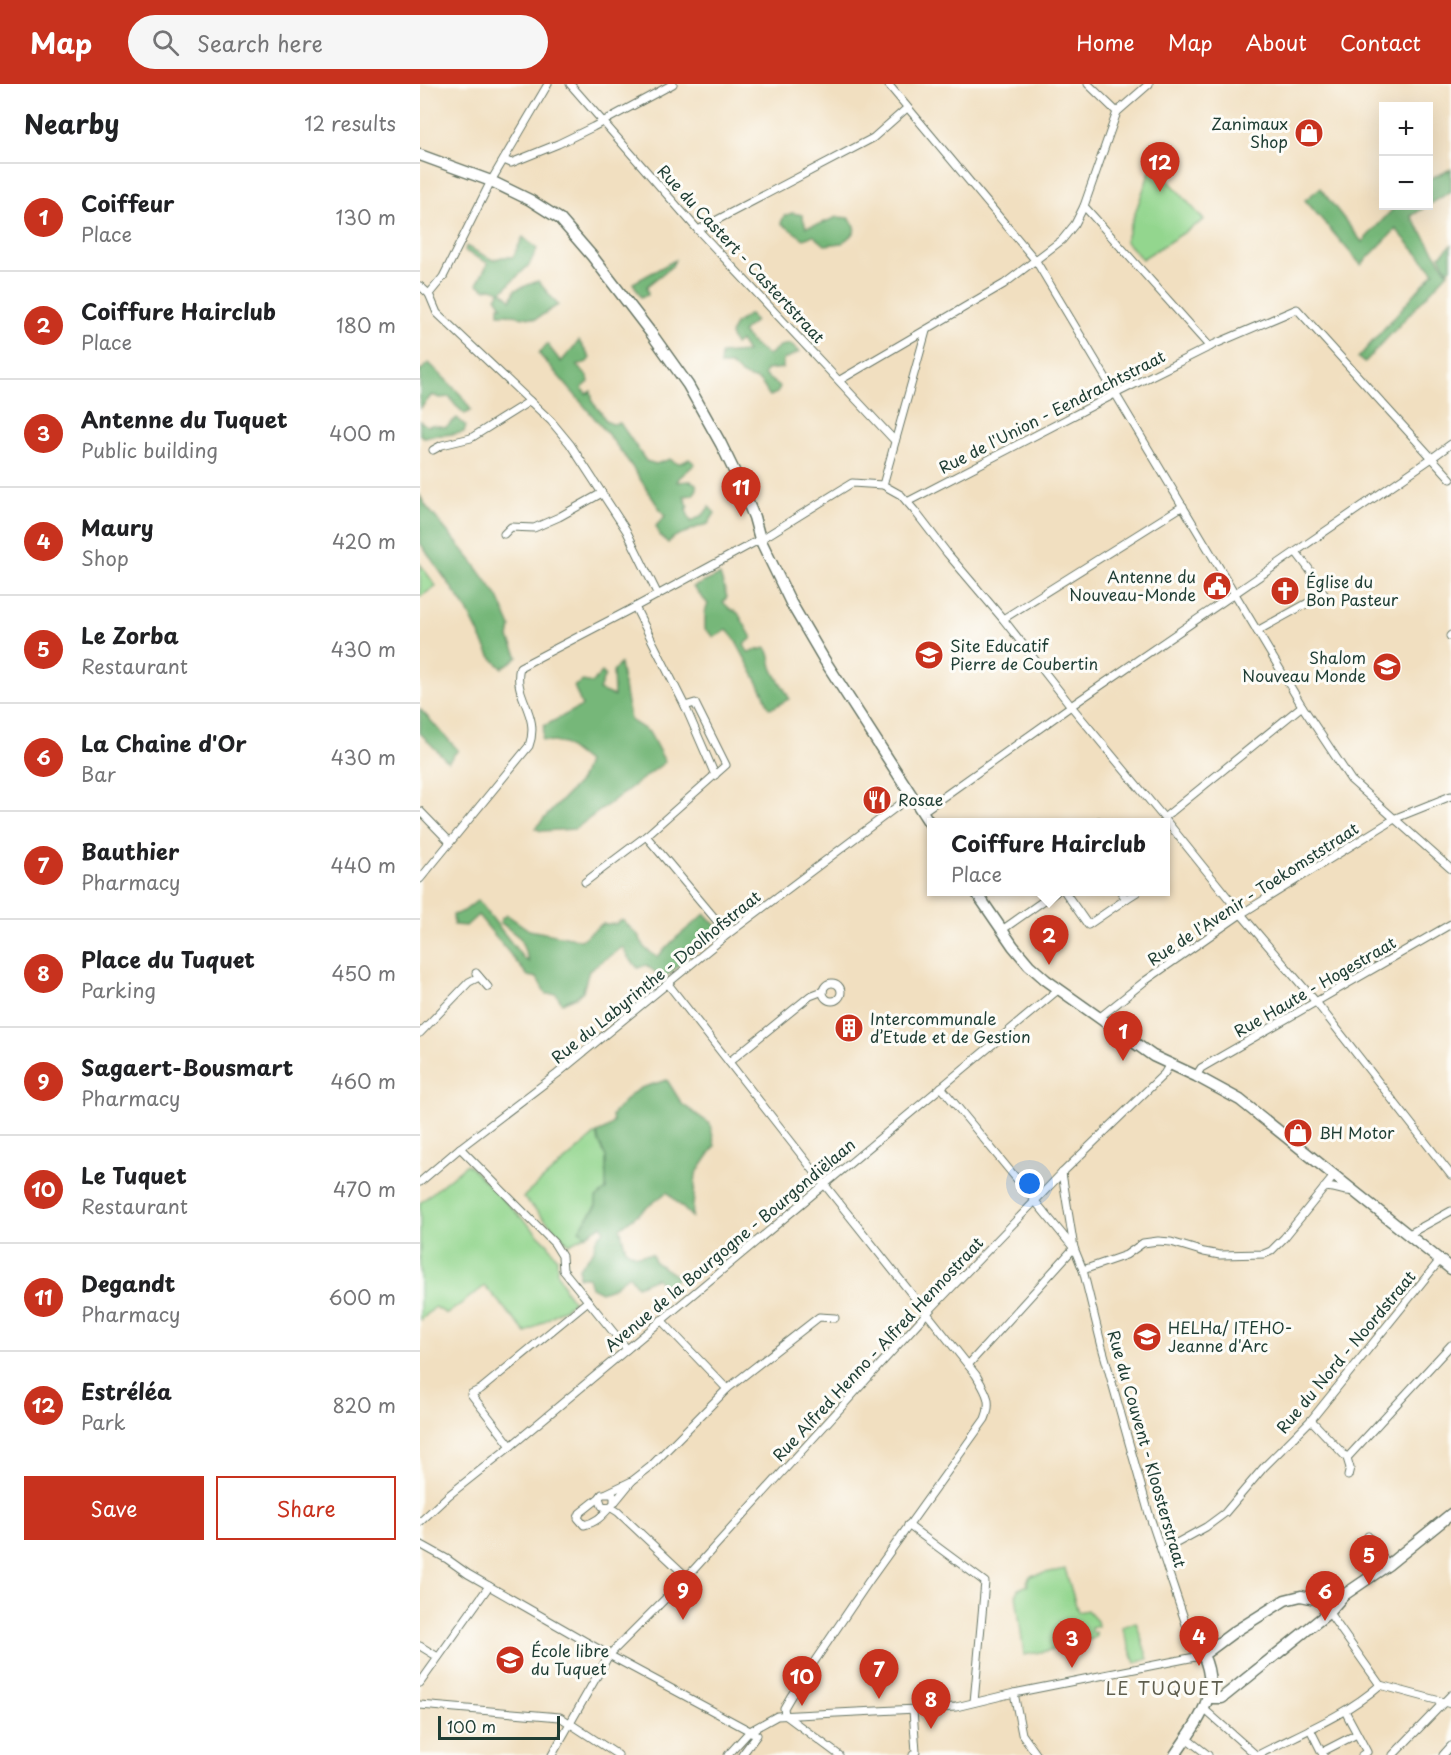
<!DOCTYPE html>
<meta charset="utf-8">
<style>
body{margin:0;font-family:"Playpen Sans",sans-serif;background:#f6f6f6;color:#202124}
.controls{position:absolute;right:18px;top:18px;display:grid;overflow:hidden;border-radius:0px;box-shadow:0 6px 24px #0002}
.controls button{width:54px;height:54px;display:grid;place-items:center;padding:0;border:0;border-bottom:2px solid #e0e0e0;background:#fff;color:#202124;font:30px sans-serif}
.scale{position:absolute;left:18px;bottom:15px;width:122px;box-sizing:border-box;padding-left:6px;border:3px solid #1f3d34;border-top:0;font-size:16px;line-height:21px;white-space:nowrap;color:#1f3d34;-webkit-text-stroke:4px #fdfcf7;paint-order:stroke}
.you{position:absolute;left:610px;top:1100px;width:21px;height:21px;margin:-15px;border:4px solid #fff;border-radius:50%;background:#1a73e8;box-shadow:0 0 0 9px #1a73e833}
.badge{display:grid;place-items:center;width:39px;height:39px;border-radius:50%;background:#c8321e;color:#fff;font-size:20px;font-weight:700}
.pin{position:absolute;translate:-50% -50px;filter:drop-shadow(0 2px 3px #0008)}
.pin::after{content:'';position:absolute;top:32px;width:21px;height:18px;background:inherit;clip-path:polygon(0 0,100% 0,50% 100%)}
.popup{position:absolute;left:507px;top:734px;width:243px;height:78px;box-sizing:border-box;display:grid;place-content:center;border-radius:0px;background:#fff;filter:drop-shadow(0 2px 4px #0005);font-size:20px;white-space:nowrap;color:#757577}
.popup b{font-size:22px;color:#202124}
.popup::after{content:'';position:absolute;left:50%;top:100%;margin-left:-12px;border:12px solid transparent;border-top-color:#fff}
.list{margin:0;padding:0;list-style:none}
h2{display:flex;justify-content:space-between;align-items:center;height:78px;margin:0;padding:0 24px;font-size:26px}
h2 small{font-size:20px;font-weight:400;color:#757577}
.list li{display:grid;grid-template-columns:39px 1fr auto;gap:18px;align-items:center;box-sizing:border-box;height:108px;padding:0 24px;border-top:2px solid #e0e0e0}
.list b{display:block;font-size:22px;white-space:nowrap}
.list p{margin:0;font-size:20px;white-space:nowrap;color:#757577}
.list em{font-size:20px;font-style:normal;color:#757577}
.actions{display:flex;gap:12px;padding:18px 24px}
.actions a{flex:1;padding:14px 0;border:2px solid #c8321e;border-radius:0px;text-align:center;font-size:21px;color:#c8321e}
.actions .main{background:#c8321e;color:#fff}
.icon{flex:none;width:33px;height:33px;fill:none;stroke:currentColor;stroke-width:2;stroke-linecap:round;stroke-linejoin:round}
.map{position:relative;flex:none;width:1031px;height:1671px;overflow:hidden}
header{display:flex;align-items:center;gap:36px;box-sizing:border-box;height:84px;padding:0 30px;background:#c8321e;color:#fff}
header strong{font-size:28px}
nav{display:flex;gap:33px;margin-inline-start:auto;font-size:21px}
.search{width:420px;height:54px;background:#f6f6f6;display:flex;align-items:center;gap:15px;box-sizing:border-box;padding:0 21px;border-radius:33px;color:#757577;font-size:22px}
main{display:flex}
aside{flex:1;background:#fff}
.map>svg:first-child{display:block}
.green{fill:#93d68e;stroke:#598a61;stroke-width:1.5}
.forest{fill:#76b779;stroke:#4a7a56;stroke-width:1.5}
.lines{fill:none;stroke-linecap:round;stroke-linejoin:round}
.street-casing{stroke:#687665;stroke-width:9}
.secondary-casing{stroke:#687665;stroke-width:13}
.street{stroke:#fff;stroke-width:7}
.secondary{stroke:#fff;stroke-width:10}
.labels{text-anchor:middle;stroke-width:6;stroke-linejoin:round;paint-order:stroke}
.poi-label{font-size:16px;fill:#1f3d34;stroke:#fdfcf7;text-anchor:start}
.street-label{font-size:16px;fill:#1f3d34;stroke:#fdfcf7}
.neighbourhood-label{font-size:18px;letter-spacing:1.5px;fill:#5f5e4e;stroke:#fdfcf7}
</style>
<header>
<strong>Map</strong>
<div class="search"><svg class="icon" aria-label="search" viewBox="0 0 24 24"><circle cx="10" cy="10" r="6"/><path d="M15 15l6 6"/></svg>Search here</div>
<nav><a>Home</a><a>Map</a><a>About</a><a>Contact</a></nav>
</header>
<main>
<aside>
<h2>Nearby<small>12 results</small></h2>
<ul class="list">
<li><span class="badge">1</span><div><b>Coiffeur</b><p>Place</p></div><em>130 m</em></li>
<li><span class="badge">2</span><div><b>Coiffure Hairclub</b><p>Place</p></div><em>180 m</em></li>
<li><span class="badge">3</span><div><b>Antenne du Tuquet</b><p>Public building</p></div><em>400 m</em></li>
<li><span class="badge">4</span><div><b>Maury</b><p>Shop</p></div><em>420 m</em></li>
<li><span class="badge">5</span><div><b>Le Zorba</b><p>Restaurant</p></div><em>430 m</em></li>
<li><span class="badge">6</span><div><b>La Chaine d'Or</b><p>Bar</p></div><em>430 m</em></li>
<li><span class="badge">7</span><div><b>Bauthier</b><p>Pharmacy</p></div><em>440 m</em></li>
<li><span class="badge">8</span><div><b>Place du Tuquet</b><p>Parking</p></div><em>450 m</em></li>
<li><span class="badge">9</span><div><b>Sagaert-Bousmart</b><p>Pharmacy</p></div><em>460 m</em></li>
<li><span class="badge">10</span><div><b>Le Tuquet</b><p>Restaurant</p></div><em>470 m</em></li>
<li><span class="badge">11</span><div><b>Degandt</b><p>Pharmacy</p></div><em>600 m</em></li>
<li><span class="badge">12</span><div><b>Estréléa</b><p>Park</p></div><em>820 m</em></li>
</ul>
<div class="actions"><a class="main">Save</a><a>Share</a></div>
</aside>
<div class="map">
<svg width="1031" height="1671" viewBox="0 0 1031 1671">
<rect width="100%" height="100%" fill="#fdfcf7"/>
<filter id="ink" filterUnits="userSpaceOnUse"><feTurbulence type="fractalNoise" baseFrequency=".0167" numOctaves="2"/><feDisplacementMap in="SourceGraphic" scale="12" xChannelSelector="R" yChannelSelector="G"/><feConvolveMatrix kernelMatrix="1 2 1 2 8 2 1 2 1" color-interpolation-filters="sRGB"/></filter>
<filter id="wash" filterUnits="userSpaceOnUse"><feTurbulence type="fractalNoise" baseFrequency=".008" numOctaves="4" result="noise"/><feDisplacementMap in="SourceGraphic" scale="24" xChannelSelector="R" yChannelSelector="G"/><feGaussianBlur stdDeviation="1.35" result="paint"/><feColorMatrix in="noise" values="0 0 0 0 0 0 0 0 0 0 0 0 0 0 0 0 0 1.4 0 .05"/><feComposite in="paint" operator="in"/></filter>
<g filter="url(#wash)">
<rect width="100%" height="100%" fill="#f1dfc0"/>
<g class="green">
<path d="M733,79L784,136L722,175L705,157Z"/>
<path d="M0,480L16,502L0,513Z"/>
<path d="M177,1049L179,1058L186,1073V1106L176,1114V1123L163,1140L160,1146L166,1151L149,1160L103,1113Z"/>
<path d="M47,1080L128,1160L137,1174V1187L145,1206L154,1218L106,1249L65,1202L27,1230L15,1223L1,1236L0,1235V1119Z"/>
<path d="M645,1485L658,1528L667,1526L677,1537L678,1542L671,1544L672,1549L676,1548V1553L661,1560L604,1571L596,1510L598,1505L608,1501L607,1498L610,1492Z"/>
<path d="M716,1538L728,1575L715,1579L702,1543Z"/>
</g>
<g class="forest">
<path d="M1031,85V107L1009,121V95Z"/>
<path d="M900,104L942,158L973,125V122H1007L991,132L1028,189L944,279L938,274L1014,188L976,145L941,181L885,116Z"/>
<path d="M372,129L382,131L386,143L400,140L417,133L429,134L435,142L434,149L422,159L405,161L393,151L384,155L361,139L364,132Z"/>
<path d="M103,153L117,165L109,181L82,207L91,216L95,206L118,197L138,221L116,235L87,230H79V222H82L76,213L81,207L72,204L65,205L57,200L68,179L45,167L46,162L73,176L82,173H93Z"/>
<path d="M1031,161V184L1028,187L1020,172Z"/>
<path d="M255,176L252,182L227,202L228,211L221,213L213,199Z"/>
<path d="M330,230L335,237L322,248L336,263L348,271L360,262L370,260L379,268L363,276V284L346,286L344,291L360,303L357,309L350,312C345,307 344,299 337,296C337,295 328,294 327,293C321,291 316,286 311,281H300L301,270L327,268L320,257L315,261L310,251L315,240Z"/>
<path d="M159,257L170,274L167,278L157,282L168,293L169,298L162,304L166,310L171,307L173,319L180,327L186,337L192,340L200,339L226,377L236,380L250,375C257,381 261,380 269,375L275,380L259,394L257,398L271,397L276,400L277,405L273,411L264,412L268,422L266,426L271,438L284,430L289,423L295,429L288,440C278,442 277,444 269,447C260,451 254,451 248,459L239,450L236,442L245,432C230,412 218,390 203,370C177,335 148,303 119,270L127,260L141,278Z"/>
<path d="M9,279L41,311L51,326L45,330L35,321L30,313L20,314L12,311L0,325V287Z"/>
<path d="M37,334L46,342L44,348C30,352 17,350 4,353L0,351V337L7,342L12,341L26,343Z"/>
<path d="M0,412L6,422L53,478L78,513L91,543L89,554L98,573L82,584L70,572L46,524L0,459Z"/>
<path d="M300,491L307,513L303,518L310,525L318,529L332,554L324,561L328,568L346,564C351,570 350,576 352,583C356,595 365,603 369,615L354,623L349,624L343,608L314,554L307,546L294,553L285,545V528L288,520L273,503Z"/>
<path d="M200,580L210,636L229,648L245,678L155,745L121,747L115,744L160,697L167,678L144,660L122,656L124,642L162,622L154,602L163,597L172,599L182,588L185,591L179,606L194,612L193,587Z"/>
<path d="M0,625L38,666L28,678L0,649Z"/>
<path d="M58,816L104,875L109,878L100,854L80,838L82,834L87,831L109,846L161,856L182,840H195L203,836L213,847L218,851L226,865L237,873L256,854L285,830L300,846L282,856L266,875L244,895L226,881L218,884L208,873L203,863L169,886L163,907L156,913L142,919L136,910H126L117,894L108,892L58,831L46,842L34,841L33,831L44,827Z"/>
<path d="M247,996L262,1020L290,1040L295,1062L276,1090L272,1133L247,1108L200,1144L206,1166L216,1171L232,1170L235,1178L258,1193L245,1205L236,1194L217,1202L209,1191L192,1204L181,1208L171,1203L168,1193H159V1184L174,1166C174,1157 177,1153 184,1147L182,1141L166,1151L159,1146L163,1140L176,1123V1114L186,1106V1073L179,1058L177,1049L188,1044L193,1038L192,1031L211,1010L221,1004Z"/>
</g>
</g>
<g filter="url(#ink)">
<g class="lines">
<g class="street-casing">
<g id="street">
<path d="M150,0L278,146L475,357"/>
<path d="M468,0L616,177L882,622L931,696L1031,785"/>
<path d="M668,0L697,28"/>
<path d="M84,76L91,79L138,60L173,43L253,0"/>
<path d="M664,122L790,263"/>
<path d="M278,146L453,54L487,24"/>
<path d="M0,202L9,210L17,229L131,337L150,360L206,446L238,511"/>
<path d="M9,210L23,193L71,97L128,0"/>
<path d="M420,296L584,200L642,156L655,140L664,122L697,28L729,0"/>
<path d="M13,366L22,361L51,354L110,317"/>
<path d="M463,401L506,247"/>
<path d="M487,418L695,310L795,260L877,225L1031,395"/>
<path d="M84,450L91,443L114,444L139,433L182,409"/>
<path d="M215,523L265,622L295,691"/>
<path d="M583,535L763,422"/>
<path d="M837,547L904,510L889,485L876,468"/>
<path d="M1030,552L1031,551"/>
<path d="M0,727L30,758"/>
<path d="M502,728L651,622L1012,374L1031,360"/>
<path d="M744,734L882,622"/>
<path d="M676,738L679,737"/>
<path d="M226,752L306,681L275,619L265,622"/>
<path d="M0,795L109,662C121,629 92,613 100,583L215,523L348,451L432,399L463,401L481,411L494,426L527,469L583,535L651,622L744,734L821,830L896,918L1031,1091"/>
<path d="M165,798L226,752L308,850"/>
<path d="M645,808L668,841L706,815L701,808"/>
<path d="M706,815L717,808"/>
<path d="M582,846L636,808"/>
<path d="M56,889L68,903"/>
<circle cx="412" cy="908" r="9"/>
<path d="M248,900L401,1096L556,1291C565,1307 573,1316 565,1335L449,1497L371,1612L364,1624L365,1631"/>
<path d="M679,934L725,897L821,830L976,734L1031,712"/>
<path d="M0,949L49,898L59,893"/>
<path d="M309,978L390,912L403,907"/>
<path d="M776,992L781,984L1031,840"/>
<path d="M521,1003L652,1162"/>
<path d="M40,1064L134,1159L142,1172L143,1186L207,1265"/>
<path d="M642,1089L654,1164L663,1186L682,1263L729,1430L777,1573"/>
<path d="M0,1098L40,1064L137,990L308,850L491,712"/>
<path d="M904,1104C915,1101 922,1109 932,1107"/>
<path d="M989,1150L1031,1127"/>
<path d="M663,1186L706,1171L723,1159L738,1157L751,1158L784,1168L800,1171L844,1170L851,1167L864,1154L914,1092"/>
<path d="M241,1236L307,1305"/>
<path d="M548,1281L654,1164"/>
<path d="M891,1336L927,1374L930,1384L928,1392"/>
<path d="M91,1362L51,1310L61,1305L168,1217"/>
<path d="M927,1374L1031,1261"/>
<path d="M212,1397L230,1383L307,1305L399,1233L415,1234"/>
<path d="M187,1409L212,1397L194,1419"/>
<path d="M179,1414L160,1429L158,1434L164,1441C179,1438 184,1429 194,1419V1413L192,1410H182L179,1414L182,1422L190,1423L198,1428L267,1493"/>
<path d="M0,1438L29,1411L91,1362L639,905"/>
<path d="M488,1441L565,1498L554,1618"/>
<path d="M948,1452L968,1481"/>
<path d="M0,1460L27,1475L48,1490L189,1571L330,1647L337,1651L322,1671"/>
<path d="M742,1467L786,1443L805,1429L844,1383L891,1336L1020,1176"/>
<path d="M900,1516L960,1601L1031,1620"/>
<path d="M0,1562L18,1573"/>
<path d="M0,1599L69,1502"/>
<path d="M594,1609L602,1650L617,1671"/>
<path d="M0,1621L140,1633L198,1671"/>
<path d="M784,1625L836,1671"/>
<path d="M493,1626L496,1668L493,1671"/>
<path d="M925,1627L947,1668L942,1671"/>
<path d="M365,1631L419,1671"/>
<path d="M890,1645L903,1671"/>
<path d="M766,1654L788,1671"/>
<path d="M902,1668L937,1650"/>
<path d="M132,1671L189,1571L267,1493L506,1230L642,1089L744,990L750,980"/>
<path d="M308,1671L330,1647L357,1632L536,1623L594,1609L780,1572"/>
<path d="M838,1671C880,1649 925,1632 960,1601"/>
<path d="M973,1671L1031,1611"/>
<path d="M1023,1671L1031,1662"/>
</g>
</g>
<g class="secondary-casing">
<g id="secondary">
<path d="M0,71L71,97L110,116L140,135L172,172L231,249L268,301L301,360L318,395L334,433L340,455L371,519L405,577L512,743"/>
<path d="M556,808L593,862L609,881L626,896L733,972L776,992L820,1016L1031,1185"/>
<path d="M789,1614H802L908,1529L924,1511"/>
<path d="M755,1671C776,1639 802,1611 783,1571L814,1548L865,1516L881,1512L900,1516L924,1511L968,1481L1031,1430"/>
</g>
</g>
<use href="#street" class="street"/>
<use href="#secondary" class="secondary"/>
</g>
</g>
<defs>
<g id="shop-disc" transform="scale(1.5)"><circle r="9.5" fill="#c8321e" stroke="#fdfcf7"/><path d="M-5-2.5h2.3a2.7 3.5 0 0 1 5.4 0H5L5.5 6h-11ZM-1.5-2.5h3a1.5 2.3 0 0 0-3 0Z" fill="#fff"/></g>
<g id="civic-disc" transform="scale(1.5)"><circle r="9.5" fill="#c8321e" stroke="#fdfcf7"/><path d="M-.6-6.5H3V-4.5H.6V-3L4-1V1h2V6H-6V1h2V-1L-.6-3ZM-1.2 2.5V6h2.4V2.5Z" fill="#fff"/></g>
<g id="church-disc" transform="scale(1.5)"><circle r="9.5" fill="#c8321e" stroke="#fdfcf7"/><path d="M-1.2-6h2.4v3.5h3.3v2.4h-3.3V6h-2.4V-.1h-3.3v-2.4h3.3Z" fill="#fff"/></g>
<g id="school-disc" transform="scale(1.5)"><circle r="9.5" fill="#c8321e" stroke="#fdfcf7"/><path d="M0-5L7-2L0 1L-7-2ZM-4 1L0 2.5L4 1V4Q0 6-4 4Z" fill="#fff"/></g>
<g id="restaurant-disc" transform="scale(1.5)"><circle r="9.5" fill="#c8321e" stroke="#fdfcf7"/><path d="M-5-6h1v4h1v-4h1v4h1v-4h1v5L-1.5 .5V6h-2V.5L-5-1ZM5-6V6H3V1.5H1.5Q1.5-4 5-6Z" fill="#fff"/></g>
<g id="building-disc" transform="scale(1.5)"><circle r="9.5" fill="#c8321e" stroke="#fdfcf7"/><path d="M-4-6H4V6H1V3H-1V6H-4ZM-2.5-4.3h1.7v1.8h-1.7ZM.8-4.3h1.7v1.8H.8ZM-2.5-1h1.7V.8h-1.7ZM.8-1h1.7V.8H.8Z" fill="#fff"/></g>
<g id="university-disc" transform="scale(1.5)"><circle r="9.5" fill="#c8321e" stroke="#fdfcf7"/><path d="M0-5L7-2L0 1L-7-2ZM-4 1L0 2.5L4 1V4Q0 6-4 4Z" fill="#fff"/></g>
</defs>
<g fill-rule="evenodd">
<use href="#shop-disc" x="889" y="49"/>
<use href="#civic-disc" x="797" y="502"/>
<use href="#church-disc" x="865" y="507"/>
<use href="#school-disc" x="509" y="571"/>
<use href="#school-disc" x="967" y="583"/>
<use href="#restaurant-disc" x="457" y="716"/>
<use href="#building-disc" x="429" y="944"/>
<use href="#shop-disc" x="878" y="1049"/>
<use href="#university-disc" x="727" y="1253"/>
<use href="#school-disc" x="90" y="1576"/>
</g>
<g class="labels">
<g class="poi-label">
<text x="868" y="46" text-anchor="end">Zanimaux<tspan x="868" dy="18">Shop</tspan></text>
<text x="776" y="499" text-anchor="end">Antenne du<tspan x="776" dy="18">Nouveau-Monde</tspan></text>
<text x="886" y="504">Église du<tspan x="886" dy="18">Bon Pasteur</tspan></text>
<text x="530" y="568">Site Educatif<tspan x="530" dy="18">Pierre de Coubertin</tspan></text>
<text x="946" y="580" text-anchor="end">Shalom<tspan x="946" dy="18">Nouveau Monde</tspan></text>
<text x="478" y="722">Rosae</text>
<text x="450" y="941">Intercommunale<tspan x="450" dy="18">d’Etude et de Gestion</tspan></text>
<text x="899" y="1055">BH Motor</text>
<text x="748" y="1250">HELHa/ ITEHO-<tspan x="748" dy="18">Jeanne d'Arc</tspan></text>
<text x="111" y="1573">École libre<tspan x="111" dy="18">du Tuquet</tspan></text>
</g>
<g class="street-label">
<text transform="translate(321 170) rotate(47)" y="6">Rue du Castert - Castertstraat</text>
<text transform="translate(632 328) rotate(-27)" y="6">Rue de l'Union - Eendrachtstraat</text>
<text transform="translate(833 810) rotate(-33)" y="6">Rue de l'Avenir - Toekomststraat</text>
<text transform="translate(236 893) rotate(-39)" y="6">Rue du Labyrinthe - Doolhofstraat</text>
<text transform="translate(895 903) rotate(-30)" y="6">Rue Haute - Hogestraat</text>
<text transform="translate(310 1161) rotate(-40)" y="6">Avenue de la Bourgogne - Bourgondiëlaan</text>
<text transform="translate(458 1265) rotate(-47)" y="6">Rue Alfred Henno - Alfred Hennostraat</text>
<text transform="translate(926 1268) rotate(-50)" y="6">Rue du Nord - Noordstraat</text>
<text transform="translate(727 1365) rotate(74)" y="6">Rue du Couvent - Kloosterstraat</text>
</g>
<g class="neighbourhood-label">
<text x="745" y="1611">LE TUQUET</text>
</g>
</g>
</svg>
<div class="controls">
<button>+</button>
<button>−</button>
</div>
<div class="scale">100 m</div>
<div class="you"></div>
<div class="pin badge" style="left:703px;top:977px">1</div>
<div class="pin badge" style="left:629px;top:881px">2</div>
<div class="popup"><b>Coiffure Hairclub</b>Place</div>
<div class="pin badge" style="left:652px;top:1584px">3</div>
<div class="pin badge" style="left:779px;top:1582px">4</div>
<div class="pin badge" style="left:949px;top:1501px">5</div>
<div class="pin badge" style="left:905px;top:1537px">6</div>
<div class="pin badge" style="left:459px;top:1615px">7</div>
<div class="pin badge" style="left:511px;top:1645px">8</div>
<div class="pin badge" style="left:263px;top:1536px">9</div>
<div class="pin badge" style="left:382px;top:1622px">10</div>
<div class="pin badge" style="left:321px;top:433px">11</div>
<div class="pin badge" style="left:740px;top:108px">12</div>
</div>
</main>
